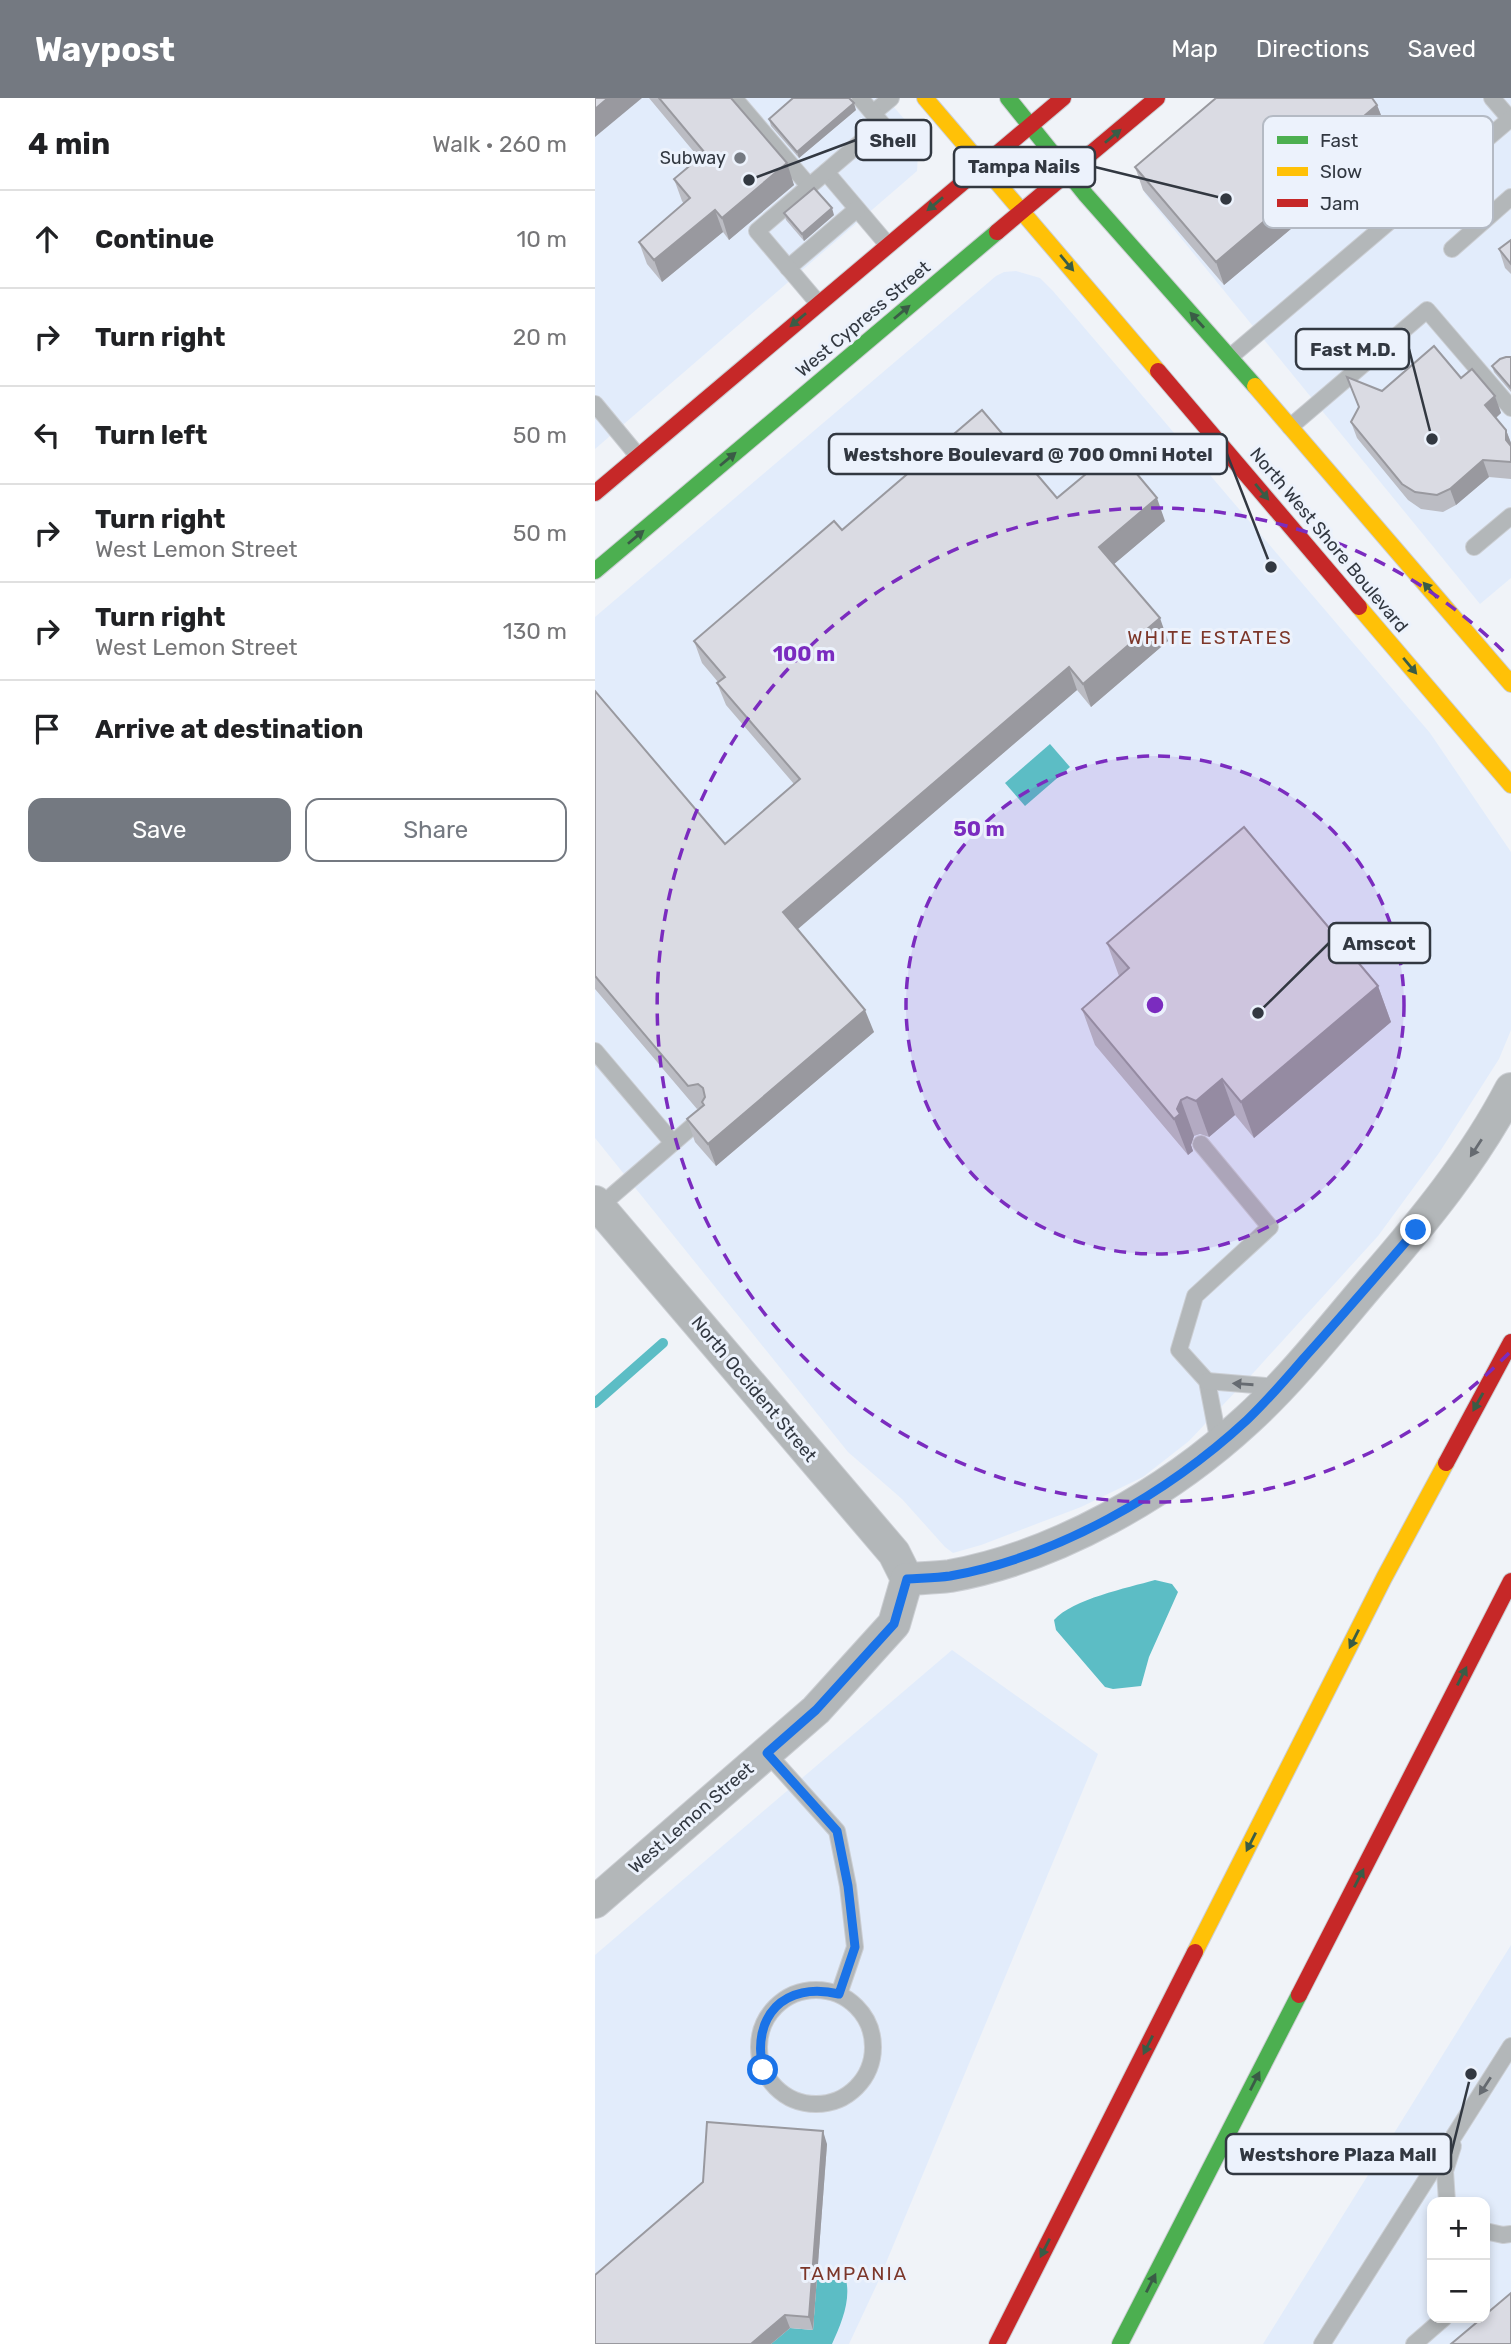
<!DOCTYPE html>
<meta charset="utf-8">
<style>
body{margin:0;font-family:Rubik,sans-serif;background:#f2f2f2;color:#202124}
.controls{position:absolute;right:21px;bottom:21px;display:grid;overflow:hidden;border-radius:14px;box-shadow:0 4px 10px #0003}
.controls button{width:63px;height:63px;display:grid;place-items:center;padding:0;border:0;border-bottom:2px solid #e0e0e0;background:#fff;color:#202124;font:35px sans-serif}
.stop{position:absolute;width:21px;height:21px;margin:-16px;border:5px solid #1a73e8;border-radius:50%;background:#fff}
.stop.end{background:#1a73e8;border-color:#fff;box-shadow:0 2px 7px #0008}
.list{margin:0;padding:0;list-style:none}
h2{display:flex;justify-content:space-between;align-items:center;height:91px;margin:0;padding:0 28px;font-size:30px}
h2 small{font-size:23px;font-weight:400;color:#757577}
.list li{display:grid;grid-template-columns:46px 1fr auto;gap:21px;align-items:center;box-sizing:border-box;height:98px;padding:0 28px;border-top:2px solid #e0e0e0}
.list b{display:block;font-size:26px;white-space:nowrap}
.list p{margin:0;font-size:23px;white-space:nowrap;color:#757577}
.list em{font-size:23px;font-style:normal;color:#757577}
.actions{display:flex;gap:14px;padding:21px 28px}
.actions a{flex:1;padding:16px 0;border:2px solid #747981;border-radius:14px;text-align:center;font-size:24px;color:#747981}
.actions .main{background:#747981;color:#fff}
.icon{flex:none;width:38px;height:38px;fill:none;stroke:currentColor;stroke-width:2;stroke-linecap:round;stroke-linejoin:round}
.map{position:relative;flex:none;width:916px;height:2246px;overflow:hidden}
header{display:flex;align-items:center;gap:42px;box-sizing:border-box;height:98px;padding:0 35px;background:#747981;color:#fff}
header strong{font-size:33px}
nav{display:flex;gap:38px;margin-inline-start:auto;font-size:24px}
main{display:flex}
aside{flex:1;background:#fff}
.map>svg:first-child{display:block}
.built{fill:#e2ecfb;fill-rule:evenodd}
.water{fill:#5cbdc5}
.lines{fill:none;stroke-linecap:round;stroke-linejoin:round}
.stream{stroke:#5cbdc5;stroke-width:10}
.lane-casing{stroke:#cbced3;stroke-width:18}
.street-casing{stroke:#cbced3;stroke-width:34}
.fast-casing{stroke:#cbced3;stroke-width:18}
.slow-casing{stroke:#cbced3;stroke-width:18}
.jam-casing{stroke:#cbced3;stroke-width:18}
.lane{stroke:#b3b7b9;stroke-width:16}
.street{stroke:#b3b7b9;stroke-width:32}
.fast{stroke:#4caf50;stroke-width:16}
.slow{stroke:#ffc107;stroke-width:16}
.jam{stroke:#c62828;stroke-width:16}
.wall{fill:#bbbcc3}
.shaded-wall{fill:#99999f}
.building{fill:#dadbe3;stroke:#99999f;stroke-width:2}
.oneway{fill:#3a5c46}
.oneway2{fill:#666b71}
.route{stroke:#1a73e8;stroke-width:9}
.ring{fill:none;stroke:#7b2cbf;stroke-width:3.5;stroke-dasharray:12 9}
.poi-dot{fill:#747981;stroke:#ecf2fc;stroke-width:2.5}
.labels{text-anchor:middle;stroke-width:6;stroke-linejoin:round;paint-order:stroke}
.poi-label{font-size:18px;fill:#323841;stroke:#ecf2fc;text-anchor:end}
.street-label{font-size:18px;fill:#323841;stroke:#ecf2fc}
.neighbourhood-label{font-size:19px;letter-spacing:2px;fill:#7c3629;stroke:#ecf2fc}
.key{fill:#ecf2fc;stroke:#b4bac4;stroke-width:2}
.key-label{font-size:19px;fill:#323841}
.centre{fill:#7b2cbf;stroke:#ecf2fc;stroke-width:3.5}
.ring-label{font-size:21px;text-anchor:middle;font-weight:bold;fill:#7b2cbf;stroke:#ecf2fc;stroke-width:6;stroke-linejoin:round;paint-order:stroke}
.leader{fill:none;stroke:#323841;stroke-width:2.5}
.callout-dot{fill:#323841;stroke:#ecf2fc;stroke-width:2.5}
.callout{fill:#ecf2fc;stroke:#323841;stroke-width:2.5}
.callout-label{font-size:19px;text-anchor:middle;font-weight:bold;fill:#323841}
</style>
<header>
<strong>Waypost</strong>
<nav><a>Map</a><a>Directions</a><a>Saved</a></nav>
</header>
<main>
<aside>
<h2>4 min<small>Walk · 260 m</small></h2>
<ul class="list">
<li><svg class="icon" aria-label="ahead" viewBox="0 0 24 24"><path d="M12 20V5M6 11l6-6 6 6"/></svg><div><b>Continue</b></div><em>10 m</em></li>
<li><svg class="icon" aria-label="right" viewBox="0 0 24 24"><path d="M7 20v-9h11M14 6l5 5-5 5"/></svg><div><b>Turn right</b></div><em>20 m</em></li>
<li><svg class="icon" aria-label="left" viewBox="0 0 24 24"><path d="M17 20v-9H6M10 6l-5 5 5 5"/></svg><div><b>Turn left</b></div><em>50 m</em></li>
<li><svg class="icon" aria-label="right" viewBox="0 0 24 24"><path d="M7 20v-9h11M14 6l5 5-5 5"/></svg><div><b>Turn right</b><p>West Lemon Street</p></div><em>50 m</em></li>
<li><svg class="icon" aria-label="right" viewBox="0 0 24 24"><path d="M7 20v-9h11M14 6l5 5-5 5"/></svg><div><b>Turn right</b><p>West Lemon Street</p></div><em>130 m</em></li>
<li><svg class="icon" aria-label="arrive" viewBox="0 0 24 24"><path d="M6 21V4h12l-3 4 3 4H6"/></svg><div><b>Arrive at destination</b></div></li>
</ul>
<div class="actions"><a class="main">Save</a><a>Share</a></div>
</aside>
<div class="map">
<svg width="916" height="2246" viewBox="0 0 916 2246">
<rect width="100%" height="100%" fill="#f0f3f8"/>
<g class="built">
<path d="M0,0H291L324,38L322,73L0,351Z"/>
<path d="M628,0H916V480L885,506L550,96L546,84Z"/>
<path d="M421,173L445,180L458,193L835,635L916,754V932L904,961L844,1055L783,1138L660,1273L594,1343L548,1379L486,1409L386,1447L358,1455L350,1449L307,1401L253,1354L0,1040V519L401,178L409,174Z"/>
<path d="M357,1552L503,1656L283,2184L254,2246H0V1857Z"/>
<path d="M916,1847V2246H668ZM837,2104H890V2220H837Z"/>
</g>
<g class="water">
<path d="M455,646L475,669L430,708L410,685Z"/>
<path d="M560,1482L577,1486L583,1494L554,1559L546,1588L518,1591L510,1589L461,1532L459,1522C478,1501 532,1490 560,1482Z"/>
<path d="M249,2175C258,2198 247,2224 237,2246H176L195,2230L218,2232L222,2178Z"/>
</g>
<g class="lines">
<path class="stream" d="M0,1305L68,1245"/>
<g class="lane-casing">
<g id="lane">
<path d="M139,0L214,88"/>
<path d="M897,0L916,22"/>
<path d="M278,15L296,0"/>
<path d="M231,74L292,146"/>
<path d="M857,151L916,99"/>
<path d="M193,170L262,111"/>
<path d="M223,205L162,133L287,26L265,0"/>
<path d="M635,259L915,21"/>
<path d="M0,306L43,358"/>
<path d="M695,329L832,212L916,310"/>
<path d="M879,449L916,418"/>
<path d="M0,953L78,1045"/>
<path d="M606,1046L675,1129L600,1198L584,1252L612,1283L624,1345"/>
<path d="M4,1109L108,1019"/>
<path d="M612,1283L683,1289"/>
<path d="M172,1655L242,1733L253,1788L260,1849L244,1896"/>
<circle cx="221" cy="1949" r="57"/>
<path d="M852,2104L850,2073L858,2048"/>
<path d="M890,2133L908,2137L916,2136"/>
<path d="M727,2246L916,1948"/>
<path d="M819,2246L849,2220"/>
</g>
</g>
<g class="street-casing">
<g id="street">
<path d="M0,1104L299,1455L312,1481"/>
<path d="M312,1481C326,1480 341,1480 355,1478C461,1459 573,1395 652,1322C696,1282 737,1230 776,1184C828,1124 879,1062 916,991"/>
<path d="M0,1804L221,1612L299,1526L312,1481"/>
</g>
</g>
<g class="fast-casing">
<g id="fast">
<path d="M413,0L491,97L660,288"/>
<path d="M0,473L402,134"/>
<path d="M525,2246L704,1897"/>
</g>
</g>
<g class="slow-casing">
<g id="slow">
<path d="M330,0L563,273"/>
<path d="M660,288L916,586"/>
<path d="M764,509L916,687"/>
<path d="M912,580L916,583"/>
<path d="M600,1854L789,1480L851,1365"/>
</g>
</g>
<g class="jam-casing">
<g id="jam">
<path d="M402,134L562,0"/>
<path d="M563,273L764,509"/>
<path d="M0,395L468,0"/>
<path d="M851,1365L916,1244"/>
<path d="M704,1897L916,1483"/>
<path d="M402,2246L600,1854"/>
</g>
</g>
<use href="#lane" class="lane"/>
<use href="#street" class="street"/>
<use href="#fast" class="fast"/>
<use href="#slow" class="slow"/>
<use href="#jam" class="jam"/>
</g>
<g class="wall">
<path d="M54,0H136L199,87L134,142L128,134L67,184L52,166L44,144L89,106L87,103L79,81L104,60Z"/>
<path d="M782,7L791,30L716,94L722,109L629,187L548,92L540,69Z"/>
<path d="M261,12L204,60L176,28L174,21Z"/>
<path d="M189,115L239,117L209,143L191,122Z"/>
<path d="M916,142V176L910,170L904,151Z"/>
<path d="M916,259V294L899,274L897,268Z"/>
<path d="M752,279L787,293L866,280L900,298L906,315L901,320L911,332L916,345V381L894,379L861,407L848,414L826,411L813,402L762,340L756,324L764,310Z"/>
<path d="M462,400L570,423L519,466L573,543L496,609L482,592L202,831L279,934L121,1068L100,1044L92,1021L105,1010L102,1011L0,891V593L130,746L199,686L131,607L122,585L123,584L107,565L99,543L247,432Z"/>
<path d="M512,845L783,888L796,924L659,1040L640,1017L614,1039L605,1036L599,1038L596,1047L598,1053L593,1057L500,947L487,911L524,878Z"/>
<path d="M232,2046L218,2232L195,2230L176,2246H0Z"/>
</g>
<g class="shaded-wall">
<path d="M13,0H47L0,39V11Z"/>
<path d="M259,5L261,12L204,60L202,54Z"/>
<path d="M782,7L791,30L716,94L722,109L629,187L621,164L703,74Z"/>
<path d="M192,65L199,87L134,142L127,120Z"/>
<path d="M237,110L239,117L209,143L207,136Z"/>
<path d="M120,112L128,134L67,184L59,162Z"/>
<path d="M900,298L906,315L896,324L890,307Z"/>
<path d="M911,332L916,345V357L911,342Z"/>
<path d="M888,362L894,379L861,407L855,391Z"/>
<path d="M562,400L570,423L512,472L504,449Z"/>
<path d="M565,520L573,543L496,609L488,586Z"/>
<path d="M474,569L482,592L196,837L188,814Z"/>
<path d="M783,888L796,924L659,1040L646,1004Z"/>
<path d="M270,912L279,934L121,1068L113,1046Z"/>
<path d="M627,981L640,1017L614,1039L601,1003Z"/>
<path d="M586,1002L599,1038L596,1047L598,1053L593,1057L579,1021Z"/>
<path d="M228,2033L232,2046L218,2232L214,2219Z"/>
<path d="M190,2217L195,2230L176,2246H156Z"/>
</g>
<g class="building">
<path d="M0,0H13L0,11Z"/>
<path d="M64,0H136L192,65L127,120L120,112L59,162L44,144L95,100L79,81L110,55Z"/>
<path d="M198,0H254L259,5L202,54L174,21Z"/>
<path d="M621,0H777L782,7L703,74L713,86L621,164L540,69Z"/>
<path d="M219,90L237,110L207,136L189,115Z"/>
<path d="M916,142V166L904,151Z"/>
<path d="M839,248L866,280L877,271L900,298L890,307L911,332V342L916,348V364L888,362L855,391L842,397L820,394L807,386L756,324L764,309L752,279L787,293Z"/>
<path d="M911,259H916V290L897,268L905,261Z"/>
<path d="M387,312L462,400L521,351L562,400L504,449L565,520L488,586L474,569L188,814L270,912L113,1046L92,1021L109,1007L107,1004L110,999L108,990L103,986L93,988L0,878V593L130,746L205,681L122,585L130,579L99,543L239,423L247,432Z"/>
<path d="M649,729L783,888L646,1004L627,981L601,1003L592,999L586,1002L582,1011L585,1016L579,1021L487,911L534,870L512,845Z"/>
<path d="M112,2024L228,2033L214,2219L190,2217L156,2246H0V2177L108,2084Z"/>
<path d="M916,2195V2246H856L887,2220H890V2217Z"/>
</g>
<defs><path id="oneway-solid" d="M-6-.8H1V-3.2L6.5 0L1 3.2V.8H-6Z" transform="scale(1.75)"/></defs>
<g class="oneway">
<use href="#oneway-solid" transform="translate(518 38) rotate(-40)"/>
<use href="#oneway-solid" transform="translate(340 106) rotate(140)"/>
<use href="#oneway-solid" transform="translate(472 165) rotate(50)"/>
<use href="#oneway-solid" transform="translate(307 214) rotate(-40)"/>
<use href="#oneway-solid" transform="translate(203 222) rotate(140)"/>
<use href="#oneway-solid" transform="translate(602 222) rotate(-132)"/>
<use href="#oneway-solid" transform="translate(133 361) rotate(-40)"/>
<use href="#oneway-solid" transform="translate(667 394) rotate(50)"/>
<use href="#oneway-solid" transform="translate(41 439) rotate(-40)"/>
<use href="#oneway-solid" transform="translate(835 492) rotate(-131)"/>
<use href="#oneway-solid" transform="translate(815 568) rotate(50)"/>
<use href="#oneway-solid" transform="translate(883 1304) rotate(119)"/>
<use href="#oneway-solid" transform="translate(759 1541) rotate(117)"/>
<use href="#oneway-solid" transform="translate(867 1578) rotate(-63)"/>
<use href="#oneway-solid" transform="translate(656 1744) rotate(117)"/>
<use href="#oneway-solid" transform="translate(764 1780) rotate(-63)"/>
<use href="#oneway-solid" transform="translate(553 1947) rotate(117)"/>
<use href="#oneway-solid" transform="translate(660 1983) rotate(-63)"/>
<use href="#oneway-solid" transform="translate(450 2150) rotate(117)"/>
<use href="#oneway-solid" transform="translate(556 2185) rotate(-63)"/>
</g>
<g class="oneway2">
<use href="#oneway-solid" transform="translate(881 1050) rotate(123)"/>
<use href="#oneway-solid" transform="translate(648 1286) rotate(-176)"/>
<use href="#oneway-solid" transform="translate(890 1988) rotate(123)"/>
</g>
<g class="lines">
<path class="route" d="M168,1972C156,1918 189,1883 244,1896L260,1849L253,1788L242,1733L172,1655L221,1612L299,1526L312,1481C326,1480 341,1480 355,1478C462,1459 572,1396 652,1322C672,1303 691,1281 709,1260C747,1218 784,1175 821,1132"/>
</g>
<circle cx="560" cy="907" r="249" fill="#7b2cbf" fill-opacity=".12"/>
<g class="ring">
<circle cx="560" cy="907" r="249"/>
<path d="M914 1255A497 497 0 1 1 914 559"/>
</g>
<circle class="poi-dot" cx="145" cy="60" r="7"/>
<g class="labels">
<g class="poi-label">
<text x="131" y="66">Subway</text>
</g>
<g class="street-label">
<text transform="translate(268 221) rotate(-40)" y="6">West Cypress Street</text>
<text transform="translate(734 442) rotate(50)" y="6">North West Shore Boulevard</text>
<text transform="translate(159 1291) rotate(50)" y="6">North Occident Street</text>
<text transform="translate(96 1720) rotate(-41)" y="6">West Lemon Street</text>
</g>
<g class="neighbourhood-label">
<text x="615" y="546">WHITE ESTATES</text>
<text x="259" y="2182">TAMPANIA</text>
</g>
</g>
<rect x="668" y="18" width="230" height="112" rx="10" class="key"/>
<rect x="682" y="38" width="31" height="8" fill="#4caf50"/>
<rect x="682" y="69" width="31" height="9" fill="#ffc107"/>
<rect x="682" y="101" width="31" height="8" fill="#c62828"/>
<g class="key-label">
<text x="725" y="49">Fast</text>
<text x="725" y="80">Slow</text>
<text x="725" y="112">Jam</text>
</g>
<circle cx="560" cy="907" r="10" class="centre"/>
<g class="ring-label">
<text x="209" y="563">100 m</text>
<text x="384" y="738">50 m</text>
</g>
<path class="leader" d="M154 82L261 42M631 101L500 69M837 341L814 251M676 469L632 356M663 915L734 845M876 1976L856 2056"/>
<g class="callout-dot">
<circle cx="154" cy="82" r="7"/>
<circle cx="631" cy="101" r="7"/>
<circle cx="837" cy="341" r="7"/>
<circle cx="676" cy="469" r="7"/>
<circle cx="663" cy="915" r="7"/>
<circle cx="876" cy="1976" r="7"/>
</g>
<g class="callout">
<rect x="261" y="22" width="75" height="40" rx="7"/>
<rect x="359" y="49" width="141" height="40" rx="7"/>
<rect x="701" y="231" width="113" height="40" rx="7"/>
<rect x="234" y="336" width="398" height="40" rx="7"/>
<rect x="734" y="825" width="101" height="40" rx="7"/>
<rect x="631" y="2036" width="225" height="40" rx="7"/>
</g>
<g class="callout-label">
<text x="298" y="49">Shell</text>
<text x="429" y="75">Tampa Nails</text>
<text x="758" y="258">Fast M.D.</text>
<text x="433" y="363">Westshore Boulevard @ 700 Omni Hotel</text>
<text x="784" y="852">Amscot</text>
<text x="743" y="2063">Westshore Plaza Mall</text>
</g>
</svg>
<div class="controls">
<button>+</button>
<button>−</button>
</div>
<div class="stop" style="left:168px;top:1972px"></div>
<div class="stop end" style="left:821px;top:1132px"></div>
</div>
</main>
